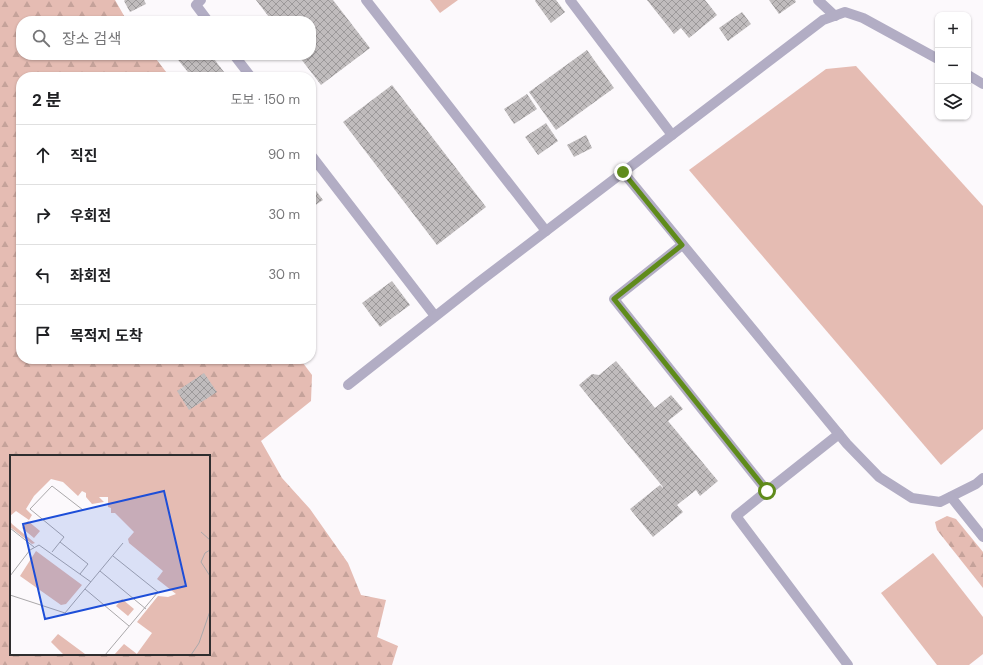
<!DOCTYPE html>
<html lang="ko">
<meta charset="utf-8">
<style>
body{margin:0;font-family:"DM Sans","Noto Sans KR",sans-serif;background:#f2f2f2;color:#202124}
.controls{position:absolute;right:12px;top:12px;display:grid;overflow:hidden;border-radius:8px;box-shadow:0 1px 3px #0004}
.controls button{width:36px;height:36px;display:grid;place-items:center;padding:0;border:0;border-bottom:1px solid #e0e0e0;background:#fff;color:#202124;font:20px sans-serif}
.stop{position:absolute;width:12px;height:12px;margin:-9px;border:3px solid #5f8b1b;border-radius:50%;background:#fff}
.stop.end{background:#5f8b1b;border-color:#fff;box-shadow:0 1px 4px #0008}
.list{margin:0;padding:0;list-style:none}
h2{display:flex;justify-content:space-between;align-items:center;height:52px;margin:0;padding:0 16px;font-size:17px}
h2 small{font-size:13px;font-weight:400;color:#757577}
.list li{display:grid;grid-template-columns:26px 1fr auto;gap:12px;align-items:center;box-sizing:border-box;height:60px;padding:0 16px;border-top:1px solid #e0e0e0}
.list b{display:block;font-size:15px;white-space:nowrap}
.list em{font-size:13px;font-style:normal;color:#757577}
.icon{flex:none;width:22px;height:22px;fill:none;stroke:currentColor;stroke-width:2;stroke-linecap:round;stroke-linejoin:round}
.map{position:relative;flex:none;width:983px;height:665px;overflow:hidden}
.search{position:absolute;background:#fff;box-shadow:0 1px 3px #0004;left:16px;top:16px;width:300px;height:44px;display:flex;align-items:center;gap:10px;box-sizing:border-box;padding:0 14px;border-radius:16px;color:#757577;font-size:15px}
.panel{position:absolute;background:#fff;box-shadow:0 1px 3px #0004;left:16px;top:72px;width:300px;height:292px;border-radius:16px}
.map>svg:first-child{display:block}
.forest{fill:url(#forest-firs);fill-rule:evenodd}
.garden{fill:#e5bcb3}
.building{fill:url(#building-cross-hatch)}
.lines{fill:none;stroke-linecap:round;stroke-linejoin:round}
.service{stroke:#b2adc4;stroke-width:10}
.route{stroke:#5f8b1b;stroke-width:5}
.inset-road{fill:none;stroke:#aaa8aa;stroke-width:1}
.view{fill:#1d4ed8;fill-opacity:0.15;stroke:#1d4ed8;stroke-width:2}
.inset-edge{fill:none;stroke:#2f2e2f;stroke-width:2}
</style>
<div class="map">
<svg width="983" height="665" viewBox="0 0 983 665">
<defs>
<pattern id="forest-firs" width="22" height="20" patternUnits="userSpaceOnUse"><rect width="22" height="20" fill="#e5bcb3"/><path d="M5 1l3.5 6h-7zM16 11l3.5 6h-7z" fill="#c5a29a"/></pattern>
<pattern id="building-cross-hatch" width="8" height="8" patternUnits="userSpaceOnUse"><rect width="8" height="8" fill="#c0bcbd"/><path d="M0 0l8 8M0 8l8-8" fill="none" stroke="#9c999a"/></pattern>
</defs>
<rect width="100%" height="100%" fill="#fcf9fc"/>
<g class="forest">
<path d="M0,0H115L127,21H21V55H153L170,77H21V359H300L312,375L311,401L261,441L282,478L310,509L348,563L361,595L386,600L377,637L398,646L392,665H0ZM11,456H209V654H11Z"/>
<path d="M947,516L956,519L983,552V588L937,530L935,522Z"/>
</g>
<g class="garden">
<path d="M430,0H458L440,13Z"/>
<path d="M856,66L983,206V429L941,465L689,170L826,69Z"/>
<path d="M933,553L983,617V654L969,665H937L881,593Z"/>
</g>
<g class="building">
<path d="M125,0H144L146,4L130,12L124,1Z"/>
<path d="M256,0H333L370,48L321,85L298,55H311V21H272Z"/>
<path d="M536,0H556L565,12L551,23L535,1Z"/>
<path d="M647,0H705L717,15L689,38L681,28L674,34Z"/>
<path d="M769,0H795L796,2L779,14Z"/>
<path d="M742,12L751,24L728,41L719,28Z"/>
<path d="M587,50L614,88L556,130L529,92Z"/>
<path d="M174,55H211L224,72L218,77H192Z"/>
<path d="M392,85L486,207L437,245L343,122Z"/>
<path d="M527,94L537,109L514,124L504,109Z"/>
<path d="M546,123L558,141L538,155L525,137Z"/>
<path d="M586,135L592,148L574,157L567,145Z"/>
<path d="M311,184L323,200L311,208Z"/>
<path d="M392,281L410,305L380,327L362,303Z"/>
<path d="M616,361L655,408L671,395L683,409L668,421L718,481L700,496L696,490L677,505L683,512L653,537L630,509L660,485L663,488V487L579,385L592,374L599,375Z"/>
<path d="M204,373L217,392L189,410L177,391Z"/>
</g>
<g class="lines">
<g class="service">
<path d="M201,0L196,5L208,21"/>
<path d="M366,0L546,231"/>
<path d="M570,0L672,135"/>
<path d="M818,0L835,16"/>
<path d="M234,55L251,77"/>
<path d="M968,75L983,84"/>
<path d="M311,155L435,316"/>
<path d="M623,172L847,444L879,477L912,498L940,502L976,484L983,478"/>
<path d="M682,245L614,299L767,491L839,434"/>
<path d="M348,385L479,282L823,20L845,12L863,18L938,59"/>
<path d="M767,491L736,516L848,665"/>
<path d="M951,497L983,537"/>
</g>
</g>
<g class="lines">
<path class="route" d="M623,172L682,245L614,299L767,491"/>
</g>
<g transform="translate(10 455)">
<rect width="200" height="200" fill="#fcf9fc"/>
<path d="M0,0H200V200H126L142,178L127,167L148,141L158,142L166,139L147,124L153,116L119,88L118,84L124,77L105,58H101V53L98,52V42H89L94,47L82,49L76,42V38L72,36L68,41L53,27L41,24L24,41L16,54L22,60L19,65L6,56L0,61ZM0,66L2,69L25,88L22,89L0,72Z" fill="#e5bcb3"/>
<path d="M18,66L30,76L24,83L12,73ZM26,96L72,130L56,149L51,150L10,121ZM112,144L124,154L118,161L106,151ZM48,179L75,199V200H54L41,187ZM114,189L127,199L126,200H104Z" fill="#e5bcb3"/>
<path class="inset-road" d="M0,73L24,92M191,77L200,85M50,87L54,82L20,54L42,31L73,55M200,95L195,98L191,107L200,121M42,97L50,87L78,109L70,119M90,116L136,154M0,121L20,95L29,90L81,127M75,134L119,171M0,140L55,158L113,88M95,200L148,137L103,101M181,200L189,188L200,156"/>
<path class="view" d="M154,36L176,131L35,164L13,69Z"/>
<rect width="200" height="200" class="inset-edge"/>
</g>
</svg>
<div class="controls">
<button>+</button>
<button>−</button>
<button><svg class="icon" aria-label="layers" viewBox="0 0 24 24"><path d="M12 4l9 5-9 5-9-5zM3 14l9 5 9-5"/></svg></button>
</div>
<div class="stop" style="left:767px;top:491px"></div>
<div class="stop end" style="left:623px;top:172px"></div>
<div class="search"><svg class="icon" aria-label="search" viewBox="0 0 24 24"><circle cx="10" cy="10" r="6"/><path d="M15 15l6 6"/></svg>장소 검색</div>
<section class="panel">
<h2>2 분<small>도보 · 150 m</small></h2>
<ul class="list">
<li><svg class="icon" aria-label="ahead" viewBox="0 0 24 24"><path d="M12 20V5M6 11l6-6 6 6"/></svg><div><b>직진</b></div><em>90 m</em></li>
<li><svg class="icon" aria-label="right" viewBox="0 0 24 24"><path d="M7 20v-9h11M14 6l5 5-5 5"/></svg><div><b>우회전</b></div><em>30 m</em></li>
<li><svg class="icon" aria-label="left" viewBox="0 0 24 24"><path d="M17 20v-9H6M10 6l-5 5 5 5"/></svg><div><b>좌회전</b></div><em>30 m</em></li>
<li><svg class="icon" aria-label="arrive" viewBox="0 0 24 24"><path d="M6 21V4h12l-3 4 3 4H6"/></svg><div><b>목적지 도착</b></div></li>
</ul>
</section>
</div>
